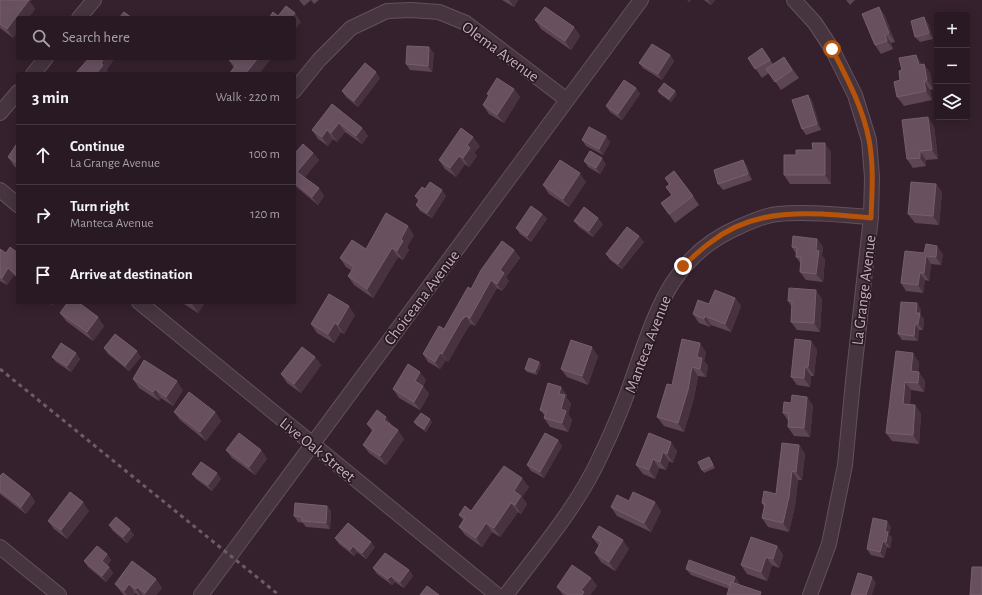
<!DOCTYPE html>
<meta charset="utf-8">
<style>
body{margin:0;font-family:"Alegreya Sans",sans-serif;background:#34262f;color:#f1f3f6}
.controls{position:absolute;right:12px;top:12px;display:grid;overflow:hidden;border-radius:4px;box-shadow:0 2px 10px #0003}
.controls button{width:36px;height:36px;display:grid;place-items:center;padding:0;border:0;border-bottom:1px solid #443840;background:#281922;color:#f1f3f6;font:20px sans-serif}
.stop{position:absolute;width:12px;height:12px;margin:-9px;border:3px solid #b45309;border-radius:50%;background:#fff}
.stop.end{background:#b45309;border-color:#fff;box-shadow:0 1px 4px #0008}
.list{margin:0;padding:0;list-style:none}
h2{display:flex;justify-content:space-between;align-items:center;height:52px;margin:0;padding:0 16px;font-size:17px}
h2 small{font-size:13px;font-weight:400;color:#a5a0a5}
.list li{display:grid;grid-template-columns:26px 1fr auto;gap:12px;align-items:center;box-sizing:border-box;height:60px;padding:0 16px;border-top:1px solid #443840}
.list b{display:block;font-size:15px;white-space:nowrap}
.list p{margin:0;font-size:13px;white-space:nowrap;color:#a5a0a5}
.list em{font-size:13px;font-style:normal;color:#a5a0a5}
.icon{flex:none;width:22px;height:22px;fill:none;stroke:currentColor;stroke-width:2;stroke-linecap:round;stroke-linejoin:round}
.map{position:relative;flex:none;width:982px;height:595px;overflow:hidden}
.search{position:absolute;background:#281922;box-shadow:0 2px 10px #0003;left:16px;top:16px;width:280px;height:44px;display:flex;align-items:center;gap:10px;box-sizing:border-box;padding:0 14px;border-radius:4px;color:#a5a0a5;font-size:15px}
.panel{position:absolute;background:#281922;box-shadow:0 2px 10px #0003;left:16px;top:72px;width:280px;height:232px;border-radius:4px}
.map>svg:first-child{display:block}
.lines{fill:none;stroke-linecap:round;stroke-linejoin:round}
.minor-casing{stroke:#63515c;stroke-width:16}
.minor{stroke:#46343f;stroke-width:14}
.rail{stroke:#6f5a67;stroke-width:3;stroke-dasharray:4 4;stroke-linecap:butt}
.wall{fill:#5d4554}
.shaded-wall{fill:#483240}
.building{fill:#68505f;stroke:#765f6d}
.route{stroke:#b45309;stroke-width:5}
.labels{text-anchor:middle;stroke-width:3.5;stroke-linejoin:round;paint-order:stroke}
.street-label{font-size:16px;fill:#c2aeba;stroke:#2a1923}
</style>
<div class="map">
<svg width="982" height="595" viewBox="0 0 982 595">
<rect width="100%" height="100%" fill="#35212d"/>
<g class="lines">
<g class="minor-casing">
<g id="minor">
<path d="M794,0L815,23L832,49L855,95L869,140L872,177L871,217L853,381L845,465L829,544L810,595"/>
<path d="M79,18L94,0"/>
<path d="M33,74L46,58"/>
<path d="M294,91L319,60L351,28L387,11L411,10L439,12L466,23L567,100"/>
<path d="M0,113L18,92"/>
<path d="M0,190L18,205"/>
<path d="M139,302L497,595"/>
<path d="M0,547L59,595"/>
<path d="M201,595L641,0"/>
<path d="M506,595C540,550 578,506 601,455C613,430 624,404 633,377C656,312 671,255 741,226C752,221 766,215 778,214C809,211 840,215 871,217"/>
</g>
</g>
<use href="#minor" class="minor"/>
<path class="rail" d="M0,369L279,595"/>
</g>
<g class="wall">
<path d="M0,0L30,2L35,9L13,38L0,28Z"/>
<path d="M299,0H319L314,4L311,0L304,6Z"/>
<path d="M502,0H518L514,7Z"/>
<path d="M704,0H715L711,5Z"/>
<path d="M846,0H855L850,5Z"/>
<path d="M879,7L885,16L895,42L891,43L893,49L881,54L875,45Z"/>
<path d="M535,20L574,27L580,36L571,50L541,29Z"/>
<path d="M928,23L933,39L920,42L915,37Z"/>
<path d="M762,48L773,64L784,57L799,78L781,90L769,73L762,78L748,58Z"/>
<path d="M434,53L432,72L410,70L406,64Z"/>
<path d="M670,55L674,61L662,80L643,68L639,63Z"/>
<path d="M272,58L234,68L228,59Z"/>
<path d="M922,64L923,65L924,64L930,73L933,89L930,90L932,100L904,106L897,97L900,80Z"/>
<path d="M380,78L358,107L346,97L342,91Z"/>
<path d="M636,88L640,94L622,120L610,112L606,106Z"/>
<path d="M514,89L520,97L504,123L489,114L483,105L489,96L487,94Z"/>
<path d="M658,91L677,94L671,102L660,94Z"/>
<path d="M808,95L812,101L821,130L806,135L802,129Z"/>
<path d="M332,104L362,128L368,136L362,144L345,132L337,142L333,139L328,146L318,139L312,130Z"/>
<path d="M934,126L938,159L926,160V166L913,168L907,159Z"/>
<path d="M582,140L610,142L603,155L586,146Z"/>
<path d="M18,142V169L14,166L8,157Z"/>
<path d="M480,146L474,153L477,156L469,167L465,164L456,177L445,169L439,160Z"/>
<path d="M294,150L296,152L313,153L319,160L304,177L324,196L318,205L294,185Z"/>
<path d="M831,152V184H790L784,175L796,155Z"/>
<path d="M584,161L606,164L600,174L588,167Z"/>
<path d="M747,166L752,180L723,190L718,184Z"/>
<path d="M665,178L693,196L699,205L675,223L661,203L672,195L666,187L669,185Z"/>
<path d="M586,182L569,207L549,194L543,185Z"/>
<path d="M936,184L942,192L939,225L915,223L908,214Z"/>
<path d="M425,189L446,196L432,218L420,211L416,205L418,201L415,196Z"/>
<path d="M542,214L547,219L531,242L520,234L516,228Z"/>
<path d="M574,221L603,224L593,237L579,227Z"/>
<path d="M414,235L407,247L409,250L403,260L398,257L373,298L354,285L348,276L352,271L346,267L340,258L366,249Z"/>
<path d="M639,236L644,242L622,269L610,260L606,254Z"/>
<path d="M817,239L823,247L822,256L825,259L823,282L806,280L800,272L801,264L796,257V254L792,247Z"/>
<path d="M0,249L6,253H18V279L14,275L7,285L0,281Z"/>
<path d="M514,250L520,258L506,277L509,281L502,291L497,288L475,326L471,324L467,329L448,362L446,360L440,369L428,362L423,354Z"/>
<path d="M924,253L943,254L941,265L931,264L929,281L925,280L923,293L906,291L901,283Z"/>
<path d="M735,298L741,306L731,332L711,325L710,327L699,323L693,314L709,304Z"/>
<path d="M822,299L820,332L797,330L791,322L792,307L788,301Z"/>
<path d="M181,302H205L198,313Z"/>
<path d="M921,309L920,314L924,319L923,330H919L918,341L902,340L898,334Z"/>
<path d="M60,313L104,326L93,341L66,321Z"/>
<path d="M355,315L344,334L341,332L334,343L317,333L311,324Z"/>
<path d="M104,348L141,357L129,371L108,354Z"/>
<path d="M817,349L814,376H811L810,387L797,385L791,377Z"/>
<path d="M896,351L919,362L918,372L925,381L924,392L911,390L910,405H915L921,414L919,444L892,441L886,433Z"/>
<path d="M706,352L704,361L708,366L706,377L698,376L694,398L684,432L664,426L657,417L672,385Z"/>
<path d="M598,356L588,385L567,377L561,369Z"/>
<path d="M52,357L80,359L71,372L56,362Z"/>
<path d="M315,357L321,365L301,393L287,383L281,374Z"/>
<path d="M539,362L541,365L537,375L527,372L525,369Z"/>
<path d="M133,379L183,390L173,406L161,398L159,401L139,388Z"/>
<path d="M426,380L423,386L429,394L420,410L399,398L393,389Z"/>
<path d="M567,395L566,397L571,404L568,414L572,420L568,432L550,427L544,418L545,416L540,410Z"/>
<path d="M813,405L810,437L794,436L788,427L789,422L783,413Z"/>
<path d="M174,412H215L221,421L206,441L180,420Z"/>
<path d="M414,422H432L426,432L416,425Z"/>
<path d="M367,424L392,425V426L404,439L386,465L369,453L363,445L372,431Z"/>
<path d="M649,433L677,451L673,463L669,461L666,470L659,468L655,479L643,474L636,465Z"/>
<path d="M558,440L562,446L544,478L531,471L527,465Z"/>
<path d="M799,445L805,454L802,480H798L795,506L789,532L768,527L762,518L764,507L762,503L776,494Z"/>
<path d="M226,450H261L267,459L255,475L232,458Z"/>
<path d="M709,457L715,468L704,473L702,470Z"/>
<path d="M192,474L221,479L212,491L196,479Z"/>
<path d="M0,476L30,494L35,502L26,514L0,494Z"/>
<path d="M529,487L522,497L527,504L521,514L518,512L500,537L492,532L482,547L465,535L459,527L463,520L459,515L471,511Z"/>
<path d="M629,501L661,511L651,532L617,516L611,507Z"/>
<path d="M327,506L331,511L330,529L306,527L303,523L298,522L294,516Z"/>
<path d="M89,511L67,539L54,529L48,521Z"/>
<path d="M109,525L134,535L127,543L113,531Z"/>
<path d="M891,527L889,534L892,538L890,548L887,547L884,558L871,555L867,549Z"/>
<path d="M592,537L629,549L615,571L601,562L595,553L599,546Z"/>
<path d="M335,538L375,547L366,559L357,552L354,556L339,544Z"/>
<path d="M777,546L783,555L779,568L772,565L767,581L747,574L741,565Z"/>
<path d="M107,554L111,560L107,566L109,567L113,573L106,582L88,567L84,561Z"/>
<path d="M373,568L409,570L413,576L404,588L395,582L392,585L377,574Z"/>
<path d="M686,569L735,577L739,583V584L729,589L691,575Z"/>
<path d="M591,578L597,586L590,595H563L557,587Z"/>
<path d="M156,579L162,588L156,595H138L135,593L134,595H124L121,592L115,584Z"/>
</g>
<g class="shaded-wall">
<path d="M26,0H32L30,2L35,9L28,18H18V31L13,38L7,29Z"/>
<path d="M509,0H518L514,7Z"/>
<path d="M687,0H691L689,3Z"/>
<path d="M708,0H715L711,5Z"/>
<path d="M879,7L885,16L895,42L889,33Z"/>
<path d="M295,13L301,22L294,31V18H291Z"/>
<path d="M924,17L928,23L933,39L929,33Z"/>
<path d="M574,27L580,36L571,50L565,41Z"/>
<path d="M885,35L891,43L893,49L887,41Z"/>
<path d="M429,47L434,53L432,72L428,66Z"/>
<path d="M670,55L674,61L662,80L658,74Z"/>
<path d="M916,55L922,64L925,74L919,65Z"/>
<path d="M104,58H115L107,70L109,73L108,74H96L101,63Z"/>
<path d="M258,58H272L259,74H245Z"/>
<path d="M924,64L930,73L933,89L927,80Z"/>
<path d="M376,72L380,78L358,107L354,101Z"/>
<path d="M924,81L930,90L932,100L926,91Z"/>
<path d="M636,88L640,94L622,120L618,114Z"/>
<path d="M514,89L520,97L504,123L497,115Z"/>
<path d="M675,91L677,94L671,102L669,99Z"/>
<path d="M808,95L812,101L821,130L817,124Z"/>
<path d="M928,117L934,126L938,159L932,150Z"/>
<path d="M339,123L345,132L337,142L331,133Z"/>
<path d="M362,128L368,136L362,144L356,136Z"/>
<path d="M327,130L333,139L328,146L322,137Z"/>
<path d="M606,136L610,142L603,155L599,149Z"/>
<path d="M473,137L480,146L474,153L477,156L469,167L463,158L467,145Z"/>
<path d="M825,143L831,152V184L825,175Z"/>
<path d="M920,151L926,160V166L920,158Z"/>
<path d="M313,153L319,160L303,180L297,172Z"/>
<path d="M459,156L465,164L456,177L450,168Z"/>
<path d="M602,158L606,164L600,174L596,168Z"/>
<path d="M743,160L747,166L752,180L748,174Z"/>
<path d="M580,173L586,182L569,207L563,199Z"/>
<path d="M936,184L942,192L939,225L933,216Z"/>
<path d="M319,188L324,196L318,205L312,197Z"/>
<path d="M442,190L446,196L432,218L427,213Z"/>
<path d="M542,214L547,219L531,242L527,236Z"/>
<path d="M598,218L603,224L593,237L589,231Z"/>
<path d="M408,226L414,235L407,247L409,250L403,260L397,251L401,239Z"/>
<path d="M639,236L644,242L622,269L618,264Z"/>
<path d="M817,239L823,247L822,256L825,259L823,282L816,274V250Z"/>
<path d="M937,246L943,254L941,265L936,257Z"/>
<path d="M392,248L398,257L373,298L367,289Z"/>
<path d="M514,250L520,258L506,277L509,281L502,291L497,284L500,270Z"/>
<path d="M926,256L931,264L929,281L924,273Z"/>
<path d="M8,268L14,275L7,285L2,278Z"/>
<path d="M920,273L925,280L923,293L918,285Z"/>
<path d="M491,280L497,288L475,326L470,318Z"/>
<path d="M816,290L822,299L820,332L814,323Z"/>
<path d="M735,298L741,306L731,332L725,324Z"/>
<path d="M50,302H56L52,306Z"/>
<path d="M193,302H205L198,313L192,304Z"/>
<path d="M917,303L921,309L920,314L924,319L923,330L918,324L916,313Z"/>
<path d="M349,306L355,315L344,334L338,325Z"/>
<path d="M466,316L471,324L467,329L448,362L442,354L461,321Z"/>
<path d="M705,316L711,325L710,327L704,319Z"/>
<path d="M98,317L104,326L93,341L87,332Z"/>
<path d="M335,323L341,332L334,343L328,334Z"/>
<path d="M915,324L919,330L918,341L914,336Z"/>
<path d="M811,341L817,349L814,376L808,367Z"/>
<path d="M700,343L706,352L704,361L708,366L706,377L700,369L697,357Z"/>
<path d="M592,347L598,356L588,385L582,376Z"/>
<path d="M137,351L141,357L129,371L125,366Z"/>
<path d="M76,353L80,359L71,372L67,366Z"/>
<path d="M440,353L446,360L440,369L435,362Z"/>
<path d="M913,353L919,362L917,380L911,371Z"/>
<path d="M315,357L321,365L301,393L294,384Z"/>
<path d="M539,362L541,365L537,375L535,372Z"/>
<path d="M692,367L698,376L694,398L684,432L678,423Z"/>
<path d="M805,367L811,376L810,387L804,378Z"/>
<path d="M420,372L426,380L421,389L415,381Z"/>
<path d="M919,372L925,381L924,392L918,383Z"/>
<path d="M177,381L183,390L173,406L166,397Z"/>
<path d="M905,382L911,390L909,413L903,404Z"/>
<path d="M423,386L429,394L420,410L414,402Z"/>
<path d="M561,387L567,395L566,397L571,404L568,414L572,420L568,432L562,423L559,394Z"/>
<path d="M155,389L161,398L159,401L153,392Z"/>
<path d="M807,397L813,405L810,437L804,428Z"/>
<path d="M915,405L921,414L919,444L913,435Z"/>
<path d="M215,412L221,421L206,441L200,432Z"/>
<path d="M386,417L392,425L390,429L384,420Z"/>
<path d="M430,419L432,422L426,432L424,429Z"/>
<path d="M398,430L404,439L386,465L380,456Z"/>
<path d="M558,440L562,446L544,478L540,472Z"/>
<path d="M671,442L677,451L673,463L667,454Z"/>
<path d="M799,445L805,454L802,480L796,472Z"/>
<path d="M261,450L267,459L255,475L249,467Z"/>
<path d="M663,452L669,461L666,470L660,462Z"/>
<path d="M653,459L659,468L655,479L649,470Z"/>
<path d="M792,471L798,480L795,506L789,532L783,523Z"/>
<path d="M217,473L221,479L212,491L208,485Z"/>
<path d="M522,478L529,487L522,497L527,504L521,514L515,505L514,491Z"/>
<path d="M30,494L35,502L26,514L21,507Z"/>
<path d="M83,502L89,511L67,539L61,530Z"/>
<path d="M655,502L661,511L651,532L644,523Z"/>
<path d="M511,503L518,512L500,537L494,528Z"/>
<path d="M327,506L331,511L330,529L326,523Z"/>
<path d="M887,521L891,527L889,534L892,538L890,548L886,542L885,532Z"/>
<path d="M486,523L492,532L482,547L476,538Z"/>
<path d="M130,529L134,535L127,543L123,537Z"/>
<path d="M623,540L629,549L615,571L609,562Z"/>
<path d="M883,541L887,547L884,558L880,552Z"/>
<path d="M371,542L375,547L366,559L362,553Z"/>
<path d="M353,546L357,552L354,556L350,550Z"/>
<path d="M777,546L783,555L779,568L773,559Z"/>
<path d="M107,554L111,560L106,567L102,561Z"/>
<path d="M766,557L772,565L767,581L761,572Z"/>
<path d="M109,567L113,573L106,582L102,576Z"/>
<path d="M409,570L413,576L404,588L400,582Z"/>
<path d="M391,576L395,582L392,585L388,579Z"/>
<path d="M735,577L739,583L736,591L732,585Z"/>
<path d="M872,577L876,583L872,595H866Z"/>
<path d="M591,578L597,586L590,595H582L581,590Z"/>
<path d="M156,579L162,588L156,595H146L145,593Z"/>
<path d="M129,584L135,593L134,595H127L124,591Z"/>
<path d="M137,587L143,595H140L136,589Z"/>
</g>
<g class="building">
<path d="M0,0H29L7,29L0,24V9L1,8L0,7Z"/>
<path d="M286,6L295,13L291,18H269L273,12L278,16Z"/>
<path d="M545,7L574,27L565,41L535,20Z"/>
<path d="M879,7L889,33L885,35L887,41L875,45L862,14Z"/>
<path d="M124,12L132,18H119Z"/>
<path d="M924,17L929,33L915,37L911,21Z"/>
<path d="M652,44L670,55L658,74L639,63Z"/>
<path d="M407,46L429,47L428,66L406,64Z"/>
<path d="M762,48L770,60L755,69L748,58Z"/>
<path d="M916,55L919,65L924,64L927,80L924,81L926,91L897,97L894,82L900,80L899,71L902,70L899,58Z"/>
<path d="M784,57L792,70L775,82L766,69Z"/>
<path d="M89,58H104L101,63L103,65L96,74H75Z"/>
<path d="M228,58H258L245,74H229L236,65L228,59Z"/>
<path d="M365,63L376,72L354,101L342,91Z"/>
<path d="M497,78L514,89L497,115L483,105L489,95L487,94Z"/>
<path d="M624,80L636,88L618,114L606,106Z"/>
<path d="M664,83L675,91L669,99L658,91Z"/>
<path d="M808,95L817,124L802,129L792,100Z"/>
<path d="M332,104L362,128L356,136L339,123L331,133L327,130L322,137L312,130Z"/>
<path d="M928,117L932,150L920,151V158L907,159L902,120Z"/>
<path d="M589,127L606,136L599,149L582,140Z"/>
<path d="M461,128L473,137L467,145L470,148L463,158L459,156L450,168L439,160Z"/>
<path d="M18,142V161L17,163L8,157Z"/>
<path d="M812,143H825V175H784V155H796V150H813Z"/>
<path d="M303,144L313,153L297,172L319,188L312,197L294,182V150L296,152Z"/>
<path d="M590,151L602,158L596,168L584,161Z"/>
<path d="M560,160L580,173L563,199L543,185Z"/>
<path d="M743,160L748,174L718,184L714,170Z"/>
<path d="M674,171L693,196L669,214L661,203L672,195L666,187L670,184L665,178Z"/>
<path d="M430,182L442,190L427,213L416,205L420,199L415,196L422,187L425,189Z"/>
<path d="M911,182L936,184L933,216L908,214Z"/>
<path d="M531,206L542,214L527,236L516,228Z"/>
<path d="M584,207L598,218L589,231L574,221Z"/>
<path d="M386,213L408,226L401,239L403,241L397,251L392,248L367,289L348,276L354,267L340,258L352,240L366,249Z"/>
<path d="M627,227L639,236L618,264L606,254Z"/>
<path d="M793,236L817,239L816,250L819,251L816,274L800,272L801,257H796L797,248L792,247Z"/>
<path d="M502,241L514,250L500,270L504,273L497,284L491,280L470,318L466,316L461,321L442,354L440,353L435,362L423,354L439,326L444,329L468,287L471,289L481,270Z"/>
<path d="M926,244L937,246L936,257L926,256L924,273H920L918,285L901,283L905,251L924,253Z"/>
<path d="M10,247L18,253V276L8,268L2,278L0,277V249L6,253Z"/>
<path d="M789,288L816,290L814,323L791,322L792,301H788Z"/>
<path d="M715,290L735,298L725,324L705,316L704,319L693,314L698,300L709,304Z"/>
<path d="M329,294L349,306L338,325L335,323L328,334L311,324Z"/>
<path d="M68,302H78L98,317L87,332L60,313Z"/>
<path d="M188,302H193L192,304Z"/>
<path d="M901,302L917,303L916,313H920L918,324H915L914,336L898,334Z"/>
<path d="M115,334L137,351L125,366L104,348Z"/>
<path d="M682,339L700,343L697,357L702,358L700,369L692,367L688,390L678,423L657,417L667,384L672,385Z"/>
<path d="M795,339L811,341L808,367H805L804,378L791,377Z"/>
<path d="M571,340L592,347L582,376L561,369Z"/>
<path d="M61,343L76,353L67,366L52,357Z"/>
<path d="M302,347L315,357L294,384L281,374Z"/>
<path d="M896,351L913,353L911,371L919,372L918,383L905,382L903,404L915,405L913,435L886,433Z"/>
<path d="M529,358L539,362L535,372L525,369Z"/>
<path d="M144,360L177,381L166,397L155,389L153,392L133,379Z"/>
<path d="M408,364L420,372L415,381L423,386L414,402L393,389Z"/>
<path d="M548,383L561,387L559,394L565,395L561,409L566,411L562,423L544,418L546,412L540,410Z"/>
<path d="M189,392L215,412L200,432L174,412Z"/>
<path d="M792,395L807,397L804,428L788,427L789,413H783L784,402L791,403Z"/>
<path d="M377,410L386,417L384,420L398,430L380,456L363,445L374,429L367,424Z"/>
<path d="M421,413L430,419L424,429L414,422Z"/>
<path d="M239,433L261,450L249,467L226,450Z"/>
<path d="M545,433L558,440L540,472L527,465Z"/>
<path d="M649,433L671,442L667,454L663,452L660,462L653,459L649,470L636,465Z"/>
<path d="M782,443L799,445L796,472L792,471L789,497L783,523L762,518L765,504L762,503L764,491L776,494Z"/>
<path d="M709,457L713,465L702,470L698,462Z"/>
<path d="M201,462L217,473L208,485L192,474Z"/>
<path d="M504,466L522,478L514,491L521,496L515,505L511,503L494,528L486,523L476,538L459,527L465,518L459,515L465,506L471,511Z"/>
<path d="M3,473L30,494L21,507L0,491V476Z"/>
<path d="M70,492L83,502L61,530L48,521Z"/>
<path d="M633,492L655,502L644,523L611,507L617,495L629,501Z"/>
<path d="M295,503L327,506L326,523L302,521V517L294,516Z"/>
<path d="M116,517L130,529L123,537L109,525Z"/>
<path d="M873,518L887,521L885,532H888L886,542L883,541L880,552L867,549Z"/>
<path d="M348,523L371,542L362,553L353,546L350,550L335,538Z"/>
<path d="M599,526L623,540L609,562L595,553L601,542L592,537Z"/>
<path d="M751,537L777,546L773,559L766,557L761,572L741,565Z"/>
<path d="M97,546L107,554L102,561L109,567L102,576L84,561Z"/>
<path d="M385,553L409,570L400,582L391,576L388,579L373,568Z"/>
<path d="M689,560L735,577L733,582H731L730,585L686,569Z"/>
<path d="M132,561L156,579L145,593L137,587L136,589L129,584L124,591L115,584Z"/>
<path d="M572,565L591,578L581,590L584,592L582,595H568L557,587Z"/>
<path d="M972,567H982V595H970Z"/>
<path d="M858,573L872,577L866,595H851Z"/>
<path d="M731,582L761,592L760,595H727Z"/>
<path d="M427,586L439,595H420Z"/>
</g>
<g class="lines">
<path class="route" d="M683,266C692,258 701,249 711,242C758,205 816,213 871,218C872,192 874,166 869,140C863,108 847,78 832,49"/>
</g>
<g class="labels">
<g class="street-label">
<text transform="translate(501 51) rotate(36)" y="6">Olema Avenue</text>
<text transform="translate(863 290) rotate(-83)" y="6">La Grange Avenue</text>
<text transform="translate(421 297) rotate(-53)" y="6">Choiceana Avenue</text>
<text transform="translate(647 344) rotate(-69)" y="6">Manteca Avenue</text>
<text transform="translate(318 449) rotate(39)" y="6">Live Oak Street</text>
</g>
</g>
</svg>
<div class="controls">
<button>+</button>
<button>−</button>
<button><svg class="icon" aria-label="layers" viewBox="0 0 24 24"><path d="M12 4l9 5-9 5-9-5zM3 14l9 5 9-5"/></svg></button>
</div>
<div class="stop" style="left:832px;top:49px"></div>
<div class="stop end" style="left:683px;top:266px"></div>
<div class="search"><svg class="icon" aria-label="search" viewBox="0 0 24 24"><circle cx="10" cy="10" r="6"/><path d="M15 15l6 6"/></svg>Search here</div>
<section class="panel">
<h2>3 min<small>Walk · 220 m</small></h2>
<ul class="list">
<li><svg class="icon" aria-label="ahead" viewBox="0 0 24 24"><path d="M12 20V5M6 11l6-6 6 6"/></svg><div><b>Continue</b><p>La Grange Avenue</p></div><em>100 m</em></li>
<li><svg class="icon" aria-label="right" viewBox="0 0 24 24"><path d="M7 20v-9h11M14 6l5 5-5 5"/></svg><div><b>Turn right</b><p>Manteca Avenue</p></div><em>120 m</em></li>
<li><svg class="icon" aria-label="arrive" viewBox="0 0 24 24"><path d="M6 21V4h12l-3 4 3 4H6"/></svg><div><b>Arrive at destination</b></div></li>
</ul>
</section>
</div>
